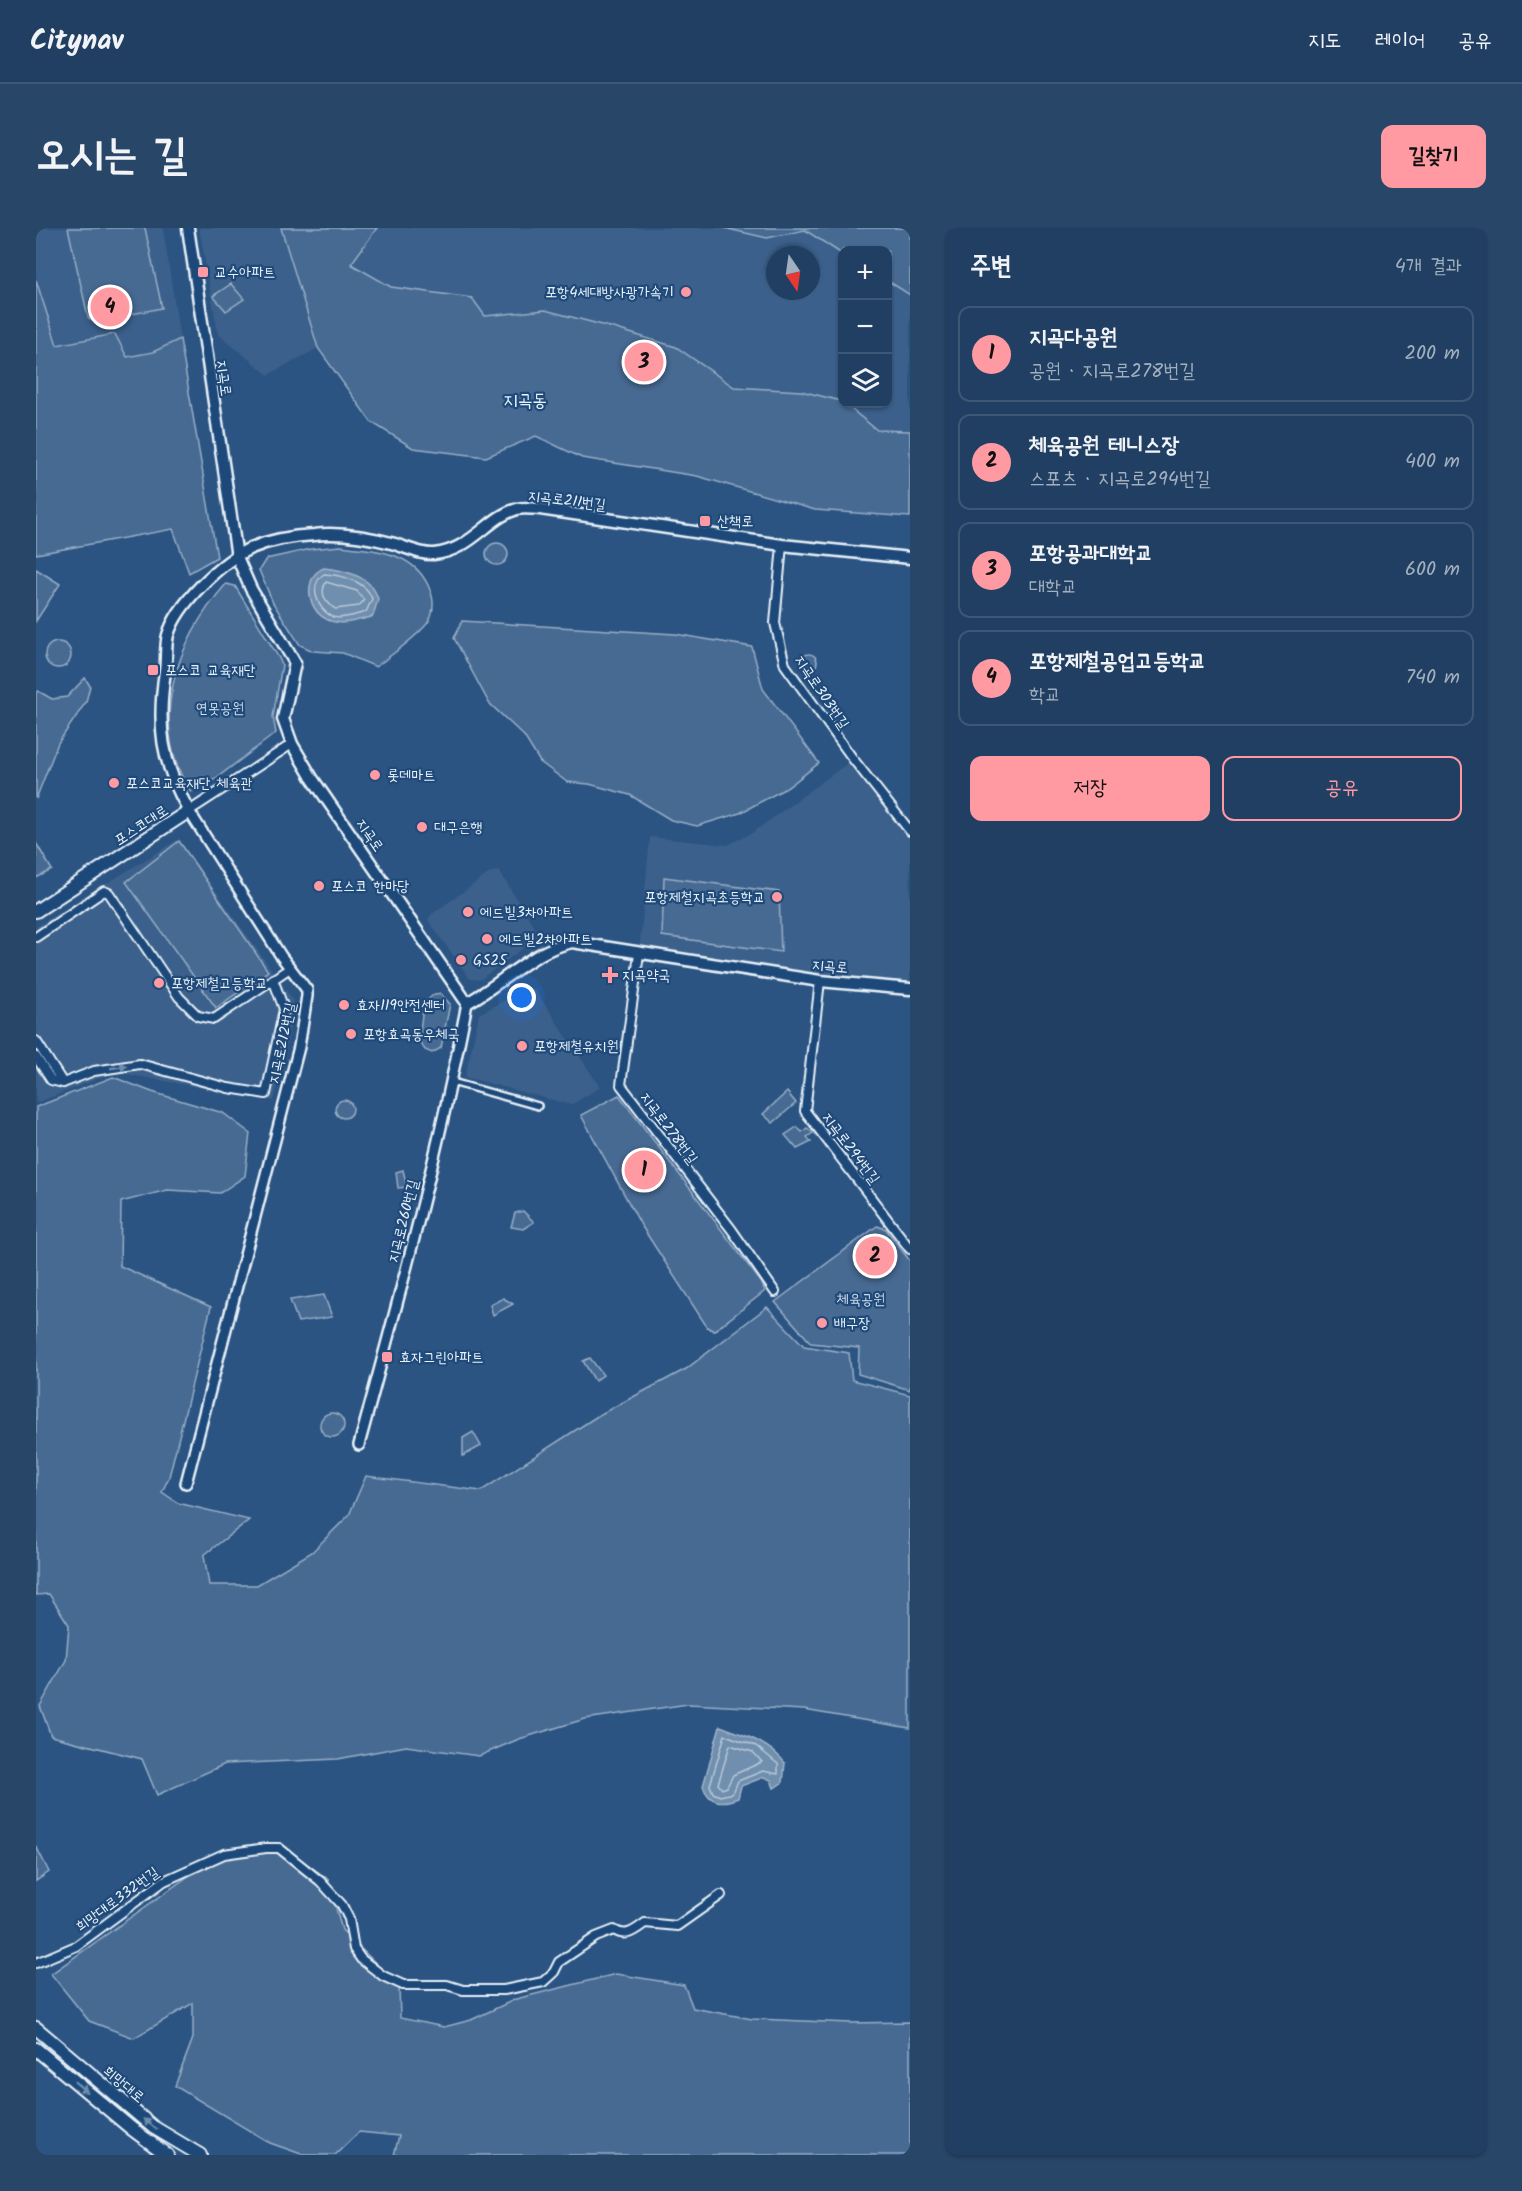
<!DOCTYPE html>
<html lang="ko">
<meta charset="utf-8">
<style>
body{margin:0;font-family:Kalam,"Poor Story",sans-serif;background:#284668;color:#f1f3f6}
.controls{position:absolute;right:18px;top:18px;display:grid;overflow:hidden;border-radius:12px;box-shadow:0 2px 4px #0004}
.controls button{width:54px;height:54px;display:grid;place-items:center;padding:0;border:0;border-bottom:2px solid #3d5877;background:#203f62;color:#f1f3f6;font:30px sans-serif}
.compass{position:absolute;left:730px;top:18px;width:54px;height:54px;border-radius:50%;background:#203f62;box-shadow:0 2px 4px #0004;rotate:167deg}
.you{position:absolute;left:486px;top:770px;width:21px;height:21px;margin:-15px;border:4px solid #fff;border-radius:50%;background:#1a73e8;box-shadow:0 0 0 9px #1a73e833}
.badge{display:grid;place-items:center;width:39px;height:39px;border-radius:50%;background:#ff9aa2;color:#111;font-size:20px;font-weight:700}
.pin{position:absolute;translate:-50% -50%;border:3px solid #fff;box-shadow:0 2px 6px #0006}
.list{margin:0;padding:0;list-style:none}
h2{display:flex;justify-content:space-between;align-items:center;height:78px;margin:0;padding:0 24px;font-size:26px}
h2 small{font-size:20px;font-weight:400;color:#a2afbe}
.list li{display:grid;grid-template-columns:39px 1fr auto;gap:18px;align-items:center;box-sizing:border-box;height:96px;margin:0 12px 12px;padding:0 12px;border:2px solid #3d5877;border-radius:12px}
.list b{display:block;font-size:22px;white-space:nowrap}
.list p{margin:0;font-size:20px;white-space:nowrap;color:#a2afbe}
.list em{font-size:20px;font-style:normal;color:#a2afbe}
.actions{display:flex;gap:12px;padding:18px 24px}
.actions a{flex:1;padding:14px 0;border:2px solid #ff9aa2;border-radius:12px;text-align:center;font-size:21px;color:#ff9aa2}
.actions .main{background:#ff9aa2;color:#111}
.icon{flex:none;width:33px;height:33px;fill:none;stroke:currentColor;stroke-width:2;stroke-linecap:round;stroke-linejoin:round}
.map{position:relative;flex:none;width:874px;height:1927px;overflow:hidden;border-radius:12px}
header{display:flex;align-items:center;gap:36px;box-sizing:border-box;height:84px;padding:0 30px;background:#203f62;border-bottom:2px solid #3d5877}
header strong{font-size:28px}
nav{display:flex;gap:33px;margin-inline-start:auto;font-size:21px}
.intro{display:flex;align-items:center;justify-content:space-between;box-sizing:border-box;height:144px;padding:0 36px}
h1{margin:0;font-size:42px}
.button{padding:15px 27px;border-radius:12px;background:#ff9aa2;color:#111;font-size:21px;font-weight:700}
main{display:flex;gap:36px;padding:0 36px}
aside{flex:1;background:#203f62;border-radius:12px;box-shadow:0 2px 4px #0004}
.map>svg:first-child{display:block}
.built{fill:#3a608b;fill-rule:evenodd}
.green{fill:#476b93;stroke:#98aec6;stroke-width:1.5}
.water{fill:#708ead;stroke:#a0b6cb;stroke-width:1.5}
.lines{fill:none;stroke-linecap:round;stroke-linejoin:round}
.shore{stroke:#b8c9da;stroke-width:1.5}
.pedestrian-casing{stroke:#e8f1f8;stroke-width:10}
.minor-casing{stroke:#e8f1f8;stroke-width:12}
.tertiary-casing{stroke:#e8f1f8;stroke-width:14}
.secondary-casing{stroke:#e8f1f8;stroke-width:15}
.primary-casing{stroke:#e8f1f8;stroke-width:16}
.pedestrian{stroke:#1f4a7a;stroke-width:5}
.minor{stroke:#1f4a7a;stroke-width:8}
.tertiary{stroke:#1f4a7a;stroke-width:9}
.secondary{stroke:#1f4a7a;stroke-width:10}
.primary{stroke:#1f4a7a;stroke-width:12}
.oneway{fill:#6f8dac}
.poi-dot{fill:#ff9aa2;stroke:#1f4a7a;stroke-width:2}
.labels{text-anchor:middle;stroke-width:4.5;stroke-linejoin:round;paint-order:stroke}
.poi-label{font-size:15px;fill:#e8f1f8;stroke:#1f4a7a;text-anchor:start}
.street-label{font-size:15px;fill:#e8f1f8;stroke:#1f4a7a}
.park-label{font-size:15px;fill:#d0dde9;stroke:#1f4a7a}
.quarter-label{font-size:18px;fill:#e8f1f8;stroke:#1f4a7a}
</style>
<header>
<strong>Citynav</strong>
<nav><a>지도</a><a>레이어</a><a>공유</a></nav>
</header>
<div class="intro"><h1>오시는 길</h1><a class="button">길찾기</a></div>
<main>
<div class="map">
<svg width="874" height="1927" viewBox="0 0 874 1927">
<rect width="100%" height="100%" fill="#2b5482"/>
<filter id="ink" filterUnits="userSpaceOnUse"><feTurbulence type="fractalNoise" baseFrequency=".0167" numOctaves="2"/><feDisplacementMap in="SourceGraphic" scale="12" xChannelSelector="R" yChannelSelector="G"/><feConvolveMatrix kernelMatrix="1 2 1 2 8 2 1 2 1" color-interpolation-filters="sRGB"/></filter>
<g filter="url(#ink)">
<g class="built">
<path d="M0,0H127L144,111L117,124L91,129L79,107L21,117L0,52Z"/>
<path d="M163,0H874V247L304,99L282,120L232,147L182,106ZM806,22H852V176H806ZM739,27H775V63H739Z"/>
<path d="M817,531L874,603V761L603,726L614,609L691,617L716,605Z"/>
<path d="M143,611L257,772L252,811L238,873L79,844L0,875V699Z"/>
<path d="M463,643L501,703V710L444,752L434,751L392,692L396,686L455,644Z"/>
<path d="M498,760L564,859L535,877L429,849L443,786L480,766Z"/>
</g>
<g class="green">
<path d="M32,0H109L126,80L57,94L52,89Z"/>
<path d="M245,0H341L315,36L355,59L436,70L449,88L509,82L574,99L640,119L698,159L765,163L805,173L841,202L874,203V289L779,282L661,248L546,230L500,208L450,229L377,220L335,194L282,120Z"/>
<path d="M688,0H874V67L852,53V22H806V26L769,2L731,10Z"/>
<path d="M0,52L21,117L79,106L91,129L117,124L144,111L181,329L153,345L137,301L0,326Z"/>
<path d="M195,56L208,71L190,83L177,68Z"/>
<circle cx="461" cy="326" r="11"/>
<path d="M304,318C340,322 380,324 394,362C399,373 398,388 390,397C376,413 356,426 340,439L307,425L277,423L264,417L237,375L223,342L230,331L275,321Z"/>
<path d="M0,341L24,356L0,393Z"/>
<path d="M190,356L199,358L243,430L246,437L237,489L240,505L179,551L155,564C110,496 141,412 190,356Z"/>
<path d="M426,393L639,406L716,419L727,461L783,535L752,559L704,585L661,598L635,592L594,567L553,556L531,554L504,534L488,508L453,475L418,410Z"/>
<circle cx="22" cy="427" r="13"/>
<circle cx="773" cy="434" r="8"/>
<path d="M49,450L54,458L50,474L22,515L0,571V465L2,463L16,471L31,469Z"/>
<path d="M143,613L232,743L180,780L90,654Z"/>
<path d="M0,615L16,642L0,650Z"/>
<path d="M628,649L743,664L745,724L626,708Z"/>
<path d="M404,765L414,776L405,820L396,825L389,822L383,813C386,795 383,768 404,765Z"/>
<path d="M77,849L116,864L187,885L214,905L209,948L184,965L131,962L85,974L84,1038L175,1079L133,1249L126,1264L142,1275L213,1292L168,1327L173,1357H221L276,1324L313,1287L330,1248L445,1263L563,1187L650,1141L731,1079L768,1118L813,1125L816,1152L874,1167V1500L768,1482L652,1476L549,1491L483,1511L443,1528L370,1518L302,1531L189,1536L121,1567L106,1531L15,1508L4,1478L30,1432L33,1397L13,1366L0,1367V879Z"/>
<path d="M751,864L760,875L737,895L727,886Z"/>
<path d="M583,867L725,1054L729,1063L678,1103L671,1099L605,997L545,887Z"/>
<circle cx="308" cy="881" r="9"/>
<path d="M761,899L766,904L771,900L777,905L771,909L775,914L761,921L749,907Z"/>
<path d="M367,942L371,959L362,960L360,944Z"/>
<path d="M487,983L498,994L487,1001L475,999L479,985Z"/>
<path d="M841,998L850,1001L874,1033V1162L822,1146L823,1120L775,1115L739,1074Z"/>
<path d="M288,1067L296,1089L262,1094L254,1072Z"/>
<path d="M467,1070L477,1076L457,1087L454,1077Z"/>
<path d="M554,1130L567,1147L559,1153L547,1133Z"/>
<circle cx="296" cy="1197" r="12"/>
<path d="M437,1204L445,1218L427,1228V1210Z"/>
<path d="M243,1616L292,1651L306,1702L363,1758L364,1790L408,1799L435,1792L480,1771L580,1746L648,1757L657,1780L716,1791L815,1795L874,1794V1927H358L363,1908L323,1904L299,1927H268L234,1915L139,1858L157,1810V1775L98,1810L53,1793L15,1746L192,1620Z"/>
<path d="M0,1618L13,1644L0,1653Z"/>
</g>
<g class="water">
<path d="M288,340C309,342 336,348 342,371L337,388C331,391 325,391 319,393C271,405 262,349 288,340Z"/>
<path d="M684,1498C708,1507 733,1514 749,1535L747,1554L738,1560L735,1552L728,1549L705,1558L702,1570C687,1576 673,1576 667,1558Z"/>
</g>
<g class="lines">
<g class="shore">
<path d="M288,346C305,347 331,353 336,371L330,384C321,386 306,392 297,389C281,382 272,357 288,346Z"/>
<path d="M290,354L321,363L328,372L323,378L299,381C290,374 283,366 290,354Z"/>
<path d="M689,1507L720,1518L742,1536V1546L727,1543L702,1553L697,1565L684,1568L677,1565L674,1557Z"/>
<path d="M694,1517L717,1524L726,1534L697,1547L691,1559L686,1561L682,1556Z"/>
</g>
<g class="pedestrian-casing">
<path id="pedestrian" d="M416,854L502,878"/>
</g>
<g class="minor-casing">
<g id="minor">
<path d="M746,317L739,395L749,437L817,531L874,603"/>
<path d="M153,583L256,516"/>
<path d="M0,709L68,663L73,665L143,769L162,788L178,791L254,740"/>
<path d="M603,726L585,857L696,1002L739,1064"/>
<path d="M784,753L769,883L874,1021"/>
<path d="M0,813L27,855"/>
<path d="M0,829L15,852L27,855L58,843L104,836L192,860L230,866L248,781L237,751"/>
<path d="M0,1735L40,1718L128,1653L188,1626L230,1620H243L284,1653L306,1677L313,1691L318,1721L325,1731L347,1748L367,1757H411L427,1762H468L507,1754L518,1744L523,1734L560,1709L578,1702C590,1710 598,1703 609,1695L641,1698L685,1667"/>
</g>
</g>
<g class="tertiary-casing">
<g id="tertiary">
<path d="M323,1217C363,1070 403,924 431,775"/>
<path d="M150,1255L263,819L271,768V762L245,728L153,583"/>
</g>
</g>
<g class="secondary-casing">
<g id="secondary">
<path d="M152,0L201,329L215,361L259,435L247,491L256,516L276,550L431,775C466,756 497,722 536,714L784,753L874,761"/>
<path d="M153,583C125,534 121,498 129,443C131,431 129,418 132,407C141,376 186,333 215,320C234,312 257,308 278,307C304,304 333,309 359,316C371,320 386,327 398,326C436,322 452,289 481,281C488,279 497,281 504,281L746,317L874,330"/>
</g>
</g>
<g class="primary-casing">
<g id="primary">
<path d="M0,683L153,583"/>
<path d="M0,1800L117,1899L164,1927"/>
<path d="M0,1821L96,1901L131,1927"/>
</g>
</g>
<use href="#pedestrian" class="pedestrian"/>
<use href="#minor" class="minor"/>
<use href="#tertiary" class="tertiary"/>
<use href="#secondary" class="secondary"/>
<use href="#primary" class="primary"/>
</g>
<defs><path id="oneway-solid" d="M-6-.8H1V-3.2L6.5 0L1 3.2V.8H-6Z" transform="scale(1.5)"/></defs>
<g class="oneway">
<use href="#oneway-solid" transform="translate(83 839) rotate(-8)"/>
<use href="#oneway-solid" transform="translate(45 1859) rotate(40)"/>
<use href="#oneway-solid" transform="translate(114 1896) rotate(-143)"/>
</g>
</g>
<g class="poi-dot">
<rect x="161" y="38" width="12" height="12" rx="3"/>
<circle cx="650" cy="64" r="6"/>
<rect x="663" y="287" width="12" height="12" rx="3"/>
<rect x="111" y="436" width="12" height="12" rx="3"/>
<circle cx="339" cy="547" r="6"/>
<circle cx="78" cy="555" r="6"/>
<circle cx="386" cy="599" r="6"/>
<circle cx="283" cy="658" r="6"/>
<circle cx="741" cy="669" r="6"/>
<circle cx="432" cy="684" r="6"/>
<circle cx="451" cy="711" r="6"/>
<circle cx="425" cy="732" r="6"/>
<path d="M571 738h6v6h6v6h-6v6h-6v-6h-6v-6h6z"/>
<circle cx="123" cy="755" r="6"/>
<circle cx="308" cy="777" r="6"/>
<circle cx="315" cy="806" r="6"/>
<circle cx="486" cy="818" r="6"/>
<circle cx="786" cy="1095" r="6"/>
<rect x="345" y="1123" width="12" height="12" rx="3"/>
</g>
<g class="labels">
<g class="poi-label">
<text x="179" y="49">교수아파트</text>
<text x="638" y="69" text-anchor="end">포항4세대방사광가속기</text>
<text x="681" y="298">산책로</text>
<text x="129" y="447">포스코 교육재단</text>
<text x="351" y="552">롯데마트</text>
<text x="90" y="560">포스코교육재단 체육관</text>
<text x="398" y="604">대구은행</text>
<text x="295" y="663">포스코 한마당</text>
<text x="729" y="674" text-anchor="end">포항제철지곡초등학교</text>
<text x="444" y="689">에드빌3차아파트</text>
<text x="463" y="716">에드빌2차아파트</text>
<text x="437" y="737">GS25</text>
<text x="586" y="752">지곡약국</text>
<text x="135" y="760">포항제철고등학교</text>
<text x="320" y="782">효자119안전센터</text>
<text x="327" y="811">포항효곡동우체국</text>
<text x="498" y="823">포항제철유치원</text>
<text x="798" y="1100">배구장</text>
<text x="363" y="1134">효자그린아파트</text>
</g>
<g class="street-label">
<text transform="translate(188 150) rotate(82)" y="5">지곡로</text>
<text transform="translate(531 272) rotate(7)" y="5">지곡로211번길</text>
<text transform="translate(786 464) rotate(56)" y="5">지곡로303번길</text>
<text transform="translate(105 597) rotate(-33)" y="5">포스코대로</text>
<text transform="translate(334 607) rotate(55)" y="5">지곡로</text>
<text transform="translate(794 738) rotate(5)" y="5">지곡로</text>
<text transform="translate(246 815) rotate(-78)" y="5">지곡로212번길</text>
<text transform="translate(633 900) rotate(53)" y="5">지곡로278번길</text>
<text transform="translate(815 920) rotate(53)" y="5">지곡로294번길</text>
<text transform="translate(367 993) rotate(-76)" y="5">지곡로260번길</text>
<text transform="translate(81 1671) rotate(-36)" y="5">희망대로332번길</text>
<text transform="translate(88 1856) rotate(40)" y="5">희망대로</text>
</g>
<g class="park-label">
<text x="184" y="485">연못공원</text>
<text x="825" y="1076">체육공원</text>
</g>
<g class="quarter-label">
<text x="489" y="178">지곡동</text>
</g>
</g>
</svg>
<div class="controls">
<button>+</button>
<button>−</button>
<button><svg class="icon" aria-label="layers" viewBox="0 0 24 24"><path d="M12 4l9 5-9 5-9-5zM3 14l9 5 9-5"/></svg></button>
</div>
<svg class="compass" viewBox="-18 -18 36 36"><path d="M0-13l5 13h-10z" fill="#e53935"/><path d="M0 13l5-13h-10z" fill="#a2afbe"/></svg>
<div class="you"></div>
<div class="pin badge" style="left:608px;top:942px">1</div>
<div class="pin badge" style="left:839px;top:1028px">2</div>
<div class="pin badge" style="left:608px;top:134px">3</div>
<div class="pin badge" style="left:74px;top:79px">4</div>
</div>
<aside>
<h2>주변<small>4개 결과</small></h2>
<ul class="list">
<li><span class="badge">1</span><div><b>지곡다공원</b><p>공원 · 지곡로278번길</p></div><em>200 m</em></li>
<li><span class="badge">2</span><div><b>체육공원 테니스장</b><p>스포츠 · 지곡로294번길</p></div><em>400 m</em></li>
<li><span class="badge">3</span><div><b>포항공과대학교</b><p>대학교</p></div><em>600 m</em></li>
<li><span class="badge">4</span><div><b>포항제철공업고등학교</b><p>학교</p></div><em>740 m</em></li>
</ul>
<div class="actions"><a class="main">저장</a><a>공유</a></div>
</aside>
</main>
